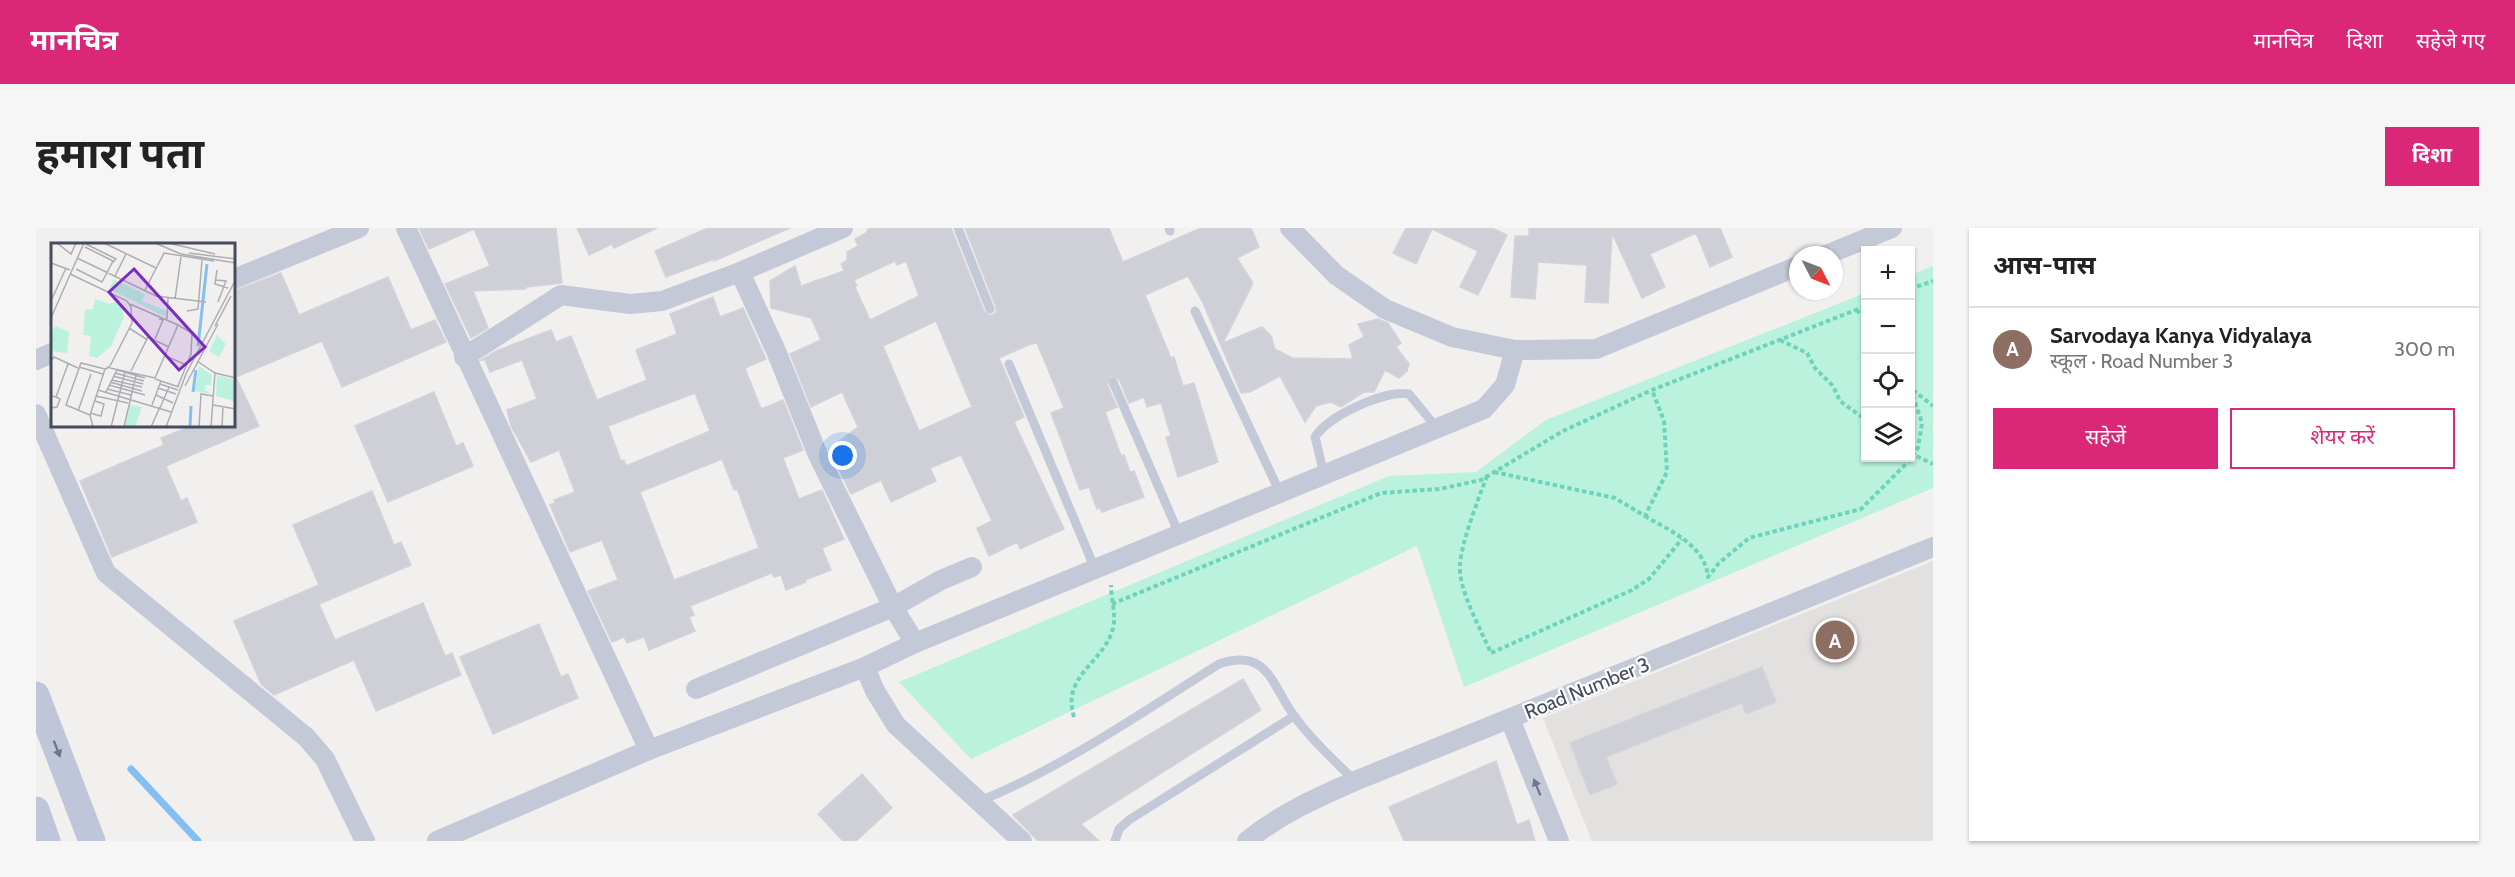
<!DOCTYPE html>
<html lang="hi">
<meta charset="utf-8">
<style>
body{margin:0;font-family:Cabin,"Noto Sans Devanagari",sans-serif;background:#f6f6f6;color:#222}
.controls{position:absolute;right:18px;top:18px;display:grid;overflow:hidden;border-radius:0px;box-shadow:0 2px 4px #0004}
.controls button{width:54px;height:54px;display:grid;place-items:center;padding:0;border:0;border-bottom:2px solid #e0e0e0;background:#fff;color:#222;font:30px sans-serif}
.compass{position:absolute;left:1753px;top:18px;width:54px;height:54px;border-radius:50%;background:#fff;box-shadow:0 2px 4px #0004;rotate:132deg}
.you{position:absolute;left:807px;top:228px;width:21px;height:21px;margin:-15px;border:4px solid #fff;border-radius:50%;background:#1a73e8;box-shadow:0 0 0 9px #1a73e833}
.badge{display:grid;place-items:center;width:39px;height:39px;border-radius:50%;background:#db2777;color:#fff;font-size:20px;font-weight:700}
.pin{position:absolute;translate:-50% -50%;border:3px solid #fff;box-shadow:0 2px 6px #0006}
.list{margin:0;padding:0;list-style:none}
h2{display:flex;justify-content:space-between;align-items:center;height:78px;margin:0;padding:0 24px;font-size:26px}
h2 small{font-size:20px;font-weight:400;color:#767676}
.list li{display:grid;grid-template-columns:39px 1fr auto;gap:18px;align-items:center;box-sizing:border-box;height:84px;padding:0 24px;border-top:2px solid #e0e0e0}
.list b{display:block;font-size:22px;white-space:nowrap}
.list p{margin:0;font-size:20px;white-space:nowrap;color:#767676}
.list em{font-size:20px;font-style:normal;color:#767676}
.actions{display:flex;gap:12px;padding:18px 24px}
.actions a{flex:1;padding:14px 0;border:2px solid #db2777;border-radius:0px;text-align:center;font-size:21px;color:#db2777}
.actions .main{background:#db2777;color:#fff}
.icon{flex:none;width:33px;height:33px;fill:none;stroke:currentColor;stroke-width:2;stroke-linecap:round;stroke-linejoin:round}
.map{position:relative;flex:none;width:1897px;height:613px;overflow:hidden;border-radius:0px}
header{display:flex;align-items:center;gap:36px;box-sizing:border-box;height:84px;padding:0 30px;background:#db2777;color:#fff}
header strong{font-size:28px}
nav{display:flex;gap:33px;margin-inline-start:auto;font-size:21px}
.intro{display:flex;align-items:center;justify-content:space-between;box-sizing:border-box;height:144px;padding:0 36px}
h1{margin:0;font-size:42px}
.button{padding:15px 27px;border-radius:0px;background:#db2777;color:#fff;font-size:21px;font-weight:700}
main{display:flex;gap:36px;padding:0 36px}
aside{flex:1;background:#fff;border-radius:0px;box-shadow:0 2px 4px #0004}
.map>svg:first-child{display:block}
.education{fill:#e3e0e0}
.green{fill:#baf2de}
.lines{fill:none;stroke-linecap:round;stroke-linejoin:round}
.stream{stroke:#84bff2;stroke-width:7}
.building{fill:#cecfd7;stroke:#d2d3db;stroke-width:1.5;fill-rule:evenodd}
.path{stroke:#6fd3bb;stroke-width:4;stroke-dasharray:4.5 3;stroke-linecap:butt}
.service{stroke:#c4c9d8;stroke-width:9}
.minor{stroke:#c4c9d8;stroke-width:20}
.secondary{stroke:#c0c6d9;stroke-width:27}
.oneway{fill:#707789}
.oneway2{fill:#717889}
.labels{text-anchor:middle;stroke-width:4.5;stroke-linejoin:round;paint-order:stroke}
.street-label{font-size:20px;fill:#454c5e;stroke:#fff}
.inset-river{fill:none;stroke:#84bff2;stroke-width:3}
.inset-road{fill:none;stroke:#adaeb5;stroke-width:1.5}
.view{fill:#7b2cbf;fill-opacity:0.15;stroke:#7b2cbf;stroke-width:3}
.inset-edge{fill:none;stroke:#454c5e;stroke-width:3}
</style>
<header>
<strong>मानचित्र</strong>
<nav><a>मानचित्र</a><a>दिशा</a><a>सहेजे गए</a></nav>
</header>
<div class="intro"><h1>हमारा पता</h1><a class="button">दिशा</a></div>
<main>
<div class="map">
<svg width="1897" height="613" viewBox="0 0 1897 613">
<rect width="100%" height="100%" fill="#f2efef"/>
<path class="education" d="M1897,333V613H1556L1507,490Z"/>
<path class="green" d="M1897,38V260L1428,459L1381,318L935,531L863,454L1353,248L1440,244L1510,192L1829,65L1830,230H1874L1875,47Z"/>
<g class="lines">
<path class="stream" d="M95,541L162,613"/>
</g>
<g class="building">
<path d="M383,0H520L526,55L490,59V61L437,63L452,100L435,110L409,56L454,38L438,1L393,21Z"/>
<path d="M541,0H621L578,20L576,16L553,27Z"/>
<path d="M672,0H754L678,33V31L630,49L619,23Z"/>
<path d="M833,0H915L948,83L954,88L960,85V79L929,0H1073L1087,34L1165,0H1215L1223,19L1201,30L1217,55L1187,115L1226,99L1235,108L1239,121L1256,130L1317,131L1313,117L1328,109L1322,96L1342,91L1352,95L1365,115L1360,119L1373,136L1371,143L1363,150L1349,142L1338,164H1328L1305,179L1295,174L1280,178L1269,194L1244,148L1214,164L1205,165L1167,75L1152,48L1109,67L1135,130L1138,129L1147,158L1158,155L1182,234L1142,249L1130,209L1135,208L1125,175L1111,179L1108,169L1093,175L1083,151L1075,148L1071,156L1081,179L1069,184L1085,228L1088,227L1094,244L1098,243L1108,269L1066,284L1064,280L1061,281L1053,259L1044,262L1015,185L1028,180L1001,115L995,116L963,130L988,189L978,194L1028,301L984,321L981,314L953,328L941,300L956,293L925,227L894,240L900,253L855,274L845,252L815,266L793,221L822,199L806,164L775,179L754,126L785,112L775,90L735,80L734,53L759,38L765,58L808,43L805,36L811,32V24L822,18L819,11L830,5ZM859,33L861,37L870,33L883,68L834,92L819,59L821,58L818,52ZM900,93L936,179L883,203L847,118Z"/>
<path d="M1370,0H1456L1471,7L1442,67L1424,59L1442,23L1396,1L1380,36L1357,25Z"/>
<path d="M1493,0H1684L1696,29L1674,39L1660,5L1614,26L1629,59L1606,70L1576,5L1572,75L1549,74L1551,37L1502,34L1499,71L1475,69L1479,8H1493Z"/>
<path d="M245,45L263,87L352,49L375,102L399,92L410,114L306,159L286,113L200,149L223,198L130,238L145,273L151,270L161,294L76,329L44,253L128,217L125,210L155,198H198V63Z"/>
<path d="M677,69L684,89L707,80L730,131L709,140L725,181L747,172L767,222L747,230L763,271L786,262L808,311L786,320L795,342L769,352L770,354L750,362L745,347L738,349L736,345L654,378L658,387L653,389L659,403L613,422L608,409L591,415L588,409L576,414L552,363L582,352L566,312L534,324L514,277L519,275L518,272L539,264L523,222L495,234L475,198L471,182L501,171L486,132L454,144L449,132H445L460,123L515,102L520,114L535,108L561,172L611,152L600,122L641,106L634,86ZM659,165L674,203L590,238L588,232L585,233L572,198ZM686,231L698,262L701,261L723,320L638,352L604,264Z"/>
<path d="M398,164L420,218L427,215L437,238L352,274L319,198Z"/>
<path d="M336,263L358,317L365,314L375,337L283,376L299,412L387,375L409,428L416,425L425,447L340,483L318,432L238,467L225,456L198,393L283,357L257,297Z"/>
<path d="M503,396L525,449L532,446L542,470L457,506L424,429Z"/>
<path d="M1726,439L1740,474L1710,486L1706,475L1570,529L1581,556L1554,567L1534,515Z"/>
<path d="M1207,451L1225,482L1045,596L1063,613H1002L977,587Z"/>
<path d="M1460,533L1481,597L1493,592L1499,613H1368L1353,579Z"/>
<path d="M826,546L856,580L820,613H807L782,586Z"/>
</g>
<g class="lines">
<g class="path">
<path d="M1874,61L1897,53"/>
<path d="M1820,82L1830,89"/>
<path d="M1744,112L1771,125L1779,140L1797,158L1804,173L1830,192"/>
<path d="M1877,162L1897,178"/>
<path d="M1874,225L1897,236"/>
<path d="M1458,244L1579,270L1609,288L1631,244L1628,193L1616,162"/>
<path d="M1451,248C1442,272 1426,312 1424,337C1422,361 1445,402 1455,425L1596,362L1613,351L1646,311"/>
<path d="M1609,288C1634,303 1669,317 1672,349L1683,335L1713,310L1825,281L1870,236L1882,220L1886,195L1874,159"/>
<path d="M1076,376L1345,265L1404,261L1445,252L1527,203L1616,162L1830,78"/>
<path d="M1038,489C1024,445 1074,433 1078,394C1079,383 1075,369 1075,357"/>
</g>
<g class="service">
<path d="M922,0L954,81"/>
<path d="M1133,0L1134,3"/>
<path d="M1159,83L1244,265"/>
<path d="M973,136L1059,341"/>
<path d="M1077,154L1143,306"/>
<path d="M1288,246L1279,209C1292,188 1348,162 1373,166L1401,200"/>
<path d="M944,573C1026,540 1108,483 1183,436C1233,419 1236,459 1259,489C1276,513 1299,533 1319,553"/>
<path d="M1079,613L1083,601L1093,592L1258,488"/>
</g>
<g class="minor">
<path d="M370,0L613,522L829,439L879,415L1448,181L1469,157L1479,122"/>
<path d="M1254,0L1300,47L1349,81L1416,109L1479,122L1560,121L1762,38"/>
<path d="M1790,27L1856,0"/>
<path d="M704,44L740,123L782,227L857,379L905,352L936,339"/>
<path d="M198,51L323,0"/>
<path d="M428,129L525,67L594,76L626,73L704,44L807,0"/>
<path d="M0,132L16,125"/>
<path d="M0,186L70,345L270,509L289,531L329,613"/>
<path d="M829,439L839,463L860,497L986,613"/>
<path d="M660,461L857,379L879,415"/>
<path d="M1474,491L1523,613"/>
<path d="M401,613L613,522"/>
<path d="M1211,613C1244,586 1280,570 1319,553L1897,319"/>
</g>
<g class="secondary">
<path d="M0,467L56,613"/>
<path d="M0,582L11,613"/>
</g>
</g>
<defs><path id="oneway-solid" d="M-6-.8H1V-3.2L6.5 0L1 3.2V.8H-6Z" transform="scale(1.5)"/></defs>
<use class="oneway" href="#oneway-solid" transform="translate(21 521) rotate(69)"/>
<use class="oneway2" href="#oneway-solid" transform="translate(1501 559) rotate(-112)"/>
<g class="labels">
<g class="street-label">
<text transform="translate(1551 460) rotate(-22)" y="7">Road Number 3</text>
</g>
</g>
<g transform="translate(15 15)">
<rect width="184" height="184" fill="#f2efef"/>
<path d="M63,36L94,51L91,58L116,68L115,74L58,46ZM44,56L59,61L64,59L70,63L73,74L60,103L46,115L38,113L40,93L32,92L34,67L42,66ZM5,83L18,89L16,110L0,108V89ZM166,92L175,101L168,114L158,108ZM148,123L161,132L160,142H154V147L160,151L144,148ZM166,132L184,137V158L165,153ZM79,162L91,164L84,184H74Z" fill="#baf2de"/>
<path class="inset-river" d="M147,103L156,21M142,149L145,127M139,184L140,163"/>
<path class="inset-road" d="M6,0L20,11L25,0M53,0L105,25M104,0L130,11L185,20M117,0L164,11M35,1L65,16L61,20M138,10L185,16M26,15L105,53L155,59M0,20L19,27M25,26L51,39L62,18L34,4M166,27L164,41L177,45M19,31L76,58L80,64L81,80L59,123M64,33L75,11M165,37L175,38L167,59M94,47L113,10L163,18M124,56L130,14M0,58L15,25M79,61L127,82L104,135M136,68L147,66L151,17M0,75L33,0M116,76L117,55M164,83L180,53M78,85L95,96M104,96L112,77L108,76M115,113L135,122M0,118L3,114L27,125M146,118L164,130L185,135M28,124L52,131M59,125L104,135M80,128L97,94L118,104M64,130L93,138M62,133L92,141M104,136L128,144M61,137L91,144M59,139L91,148M109,141L127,147M58,142L94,152M127,143L140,111L141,90L127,82M134,143L167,81M107,145L125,151M56,146L80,152M47,147L120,169M55,149L66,127L94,135M105,152L122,160M0,153L5,154L17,121M45,153L77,160M101,162L110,138M162,162L185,166M0,165L6,164L9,156L5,154M109,165L118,144M27,168L40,131M39,170L50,173L53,161L44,158M39,172L15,162L30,120L54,126M42,184L39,172L54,126L59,124H56M60,184L74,129M73,184L85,132M100,184L109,164M115,184L135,131L185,36M148,184L150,151L162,153M160,184L164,129M171,184L172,163"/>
<path class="view" d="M83,26L154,104L128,127L58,49Z"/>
<rect width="184" height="184" class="inset-edge"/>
</g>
</svg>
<div class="controls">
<button>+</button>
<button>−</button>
<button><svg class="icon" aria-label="locate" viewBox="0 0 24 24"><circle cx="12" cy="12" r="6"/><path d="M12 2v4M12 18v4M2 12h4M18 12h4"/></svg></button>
<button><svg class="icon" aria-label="layers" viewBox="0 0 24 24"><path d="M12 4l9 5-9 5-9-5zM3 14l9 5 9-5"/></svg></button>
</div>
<svg class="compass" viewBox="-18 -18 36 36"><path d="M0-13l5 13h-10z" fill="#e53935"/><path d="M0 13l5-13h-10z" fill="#767676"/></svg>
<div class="you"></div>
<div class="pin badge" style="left:1799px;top:412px;background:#8d6e63">A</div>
</div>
<aside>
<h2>आस-पास<small></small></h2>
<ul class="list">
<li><span class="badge" style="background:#8d6e63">A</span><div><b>Sarvodaya Kanya Vidyalaya</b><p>स्कूल · Road Number 3</p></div><em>300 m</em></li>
</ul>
<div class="actions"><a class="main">सहेजें</a><a>शेयर करें</a></div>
</aside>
</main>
